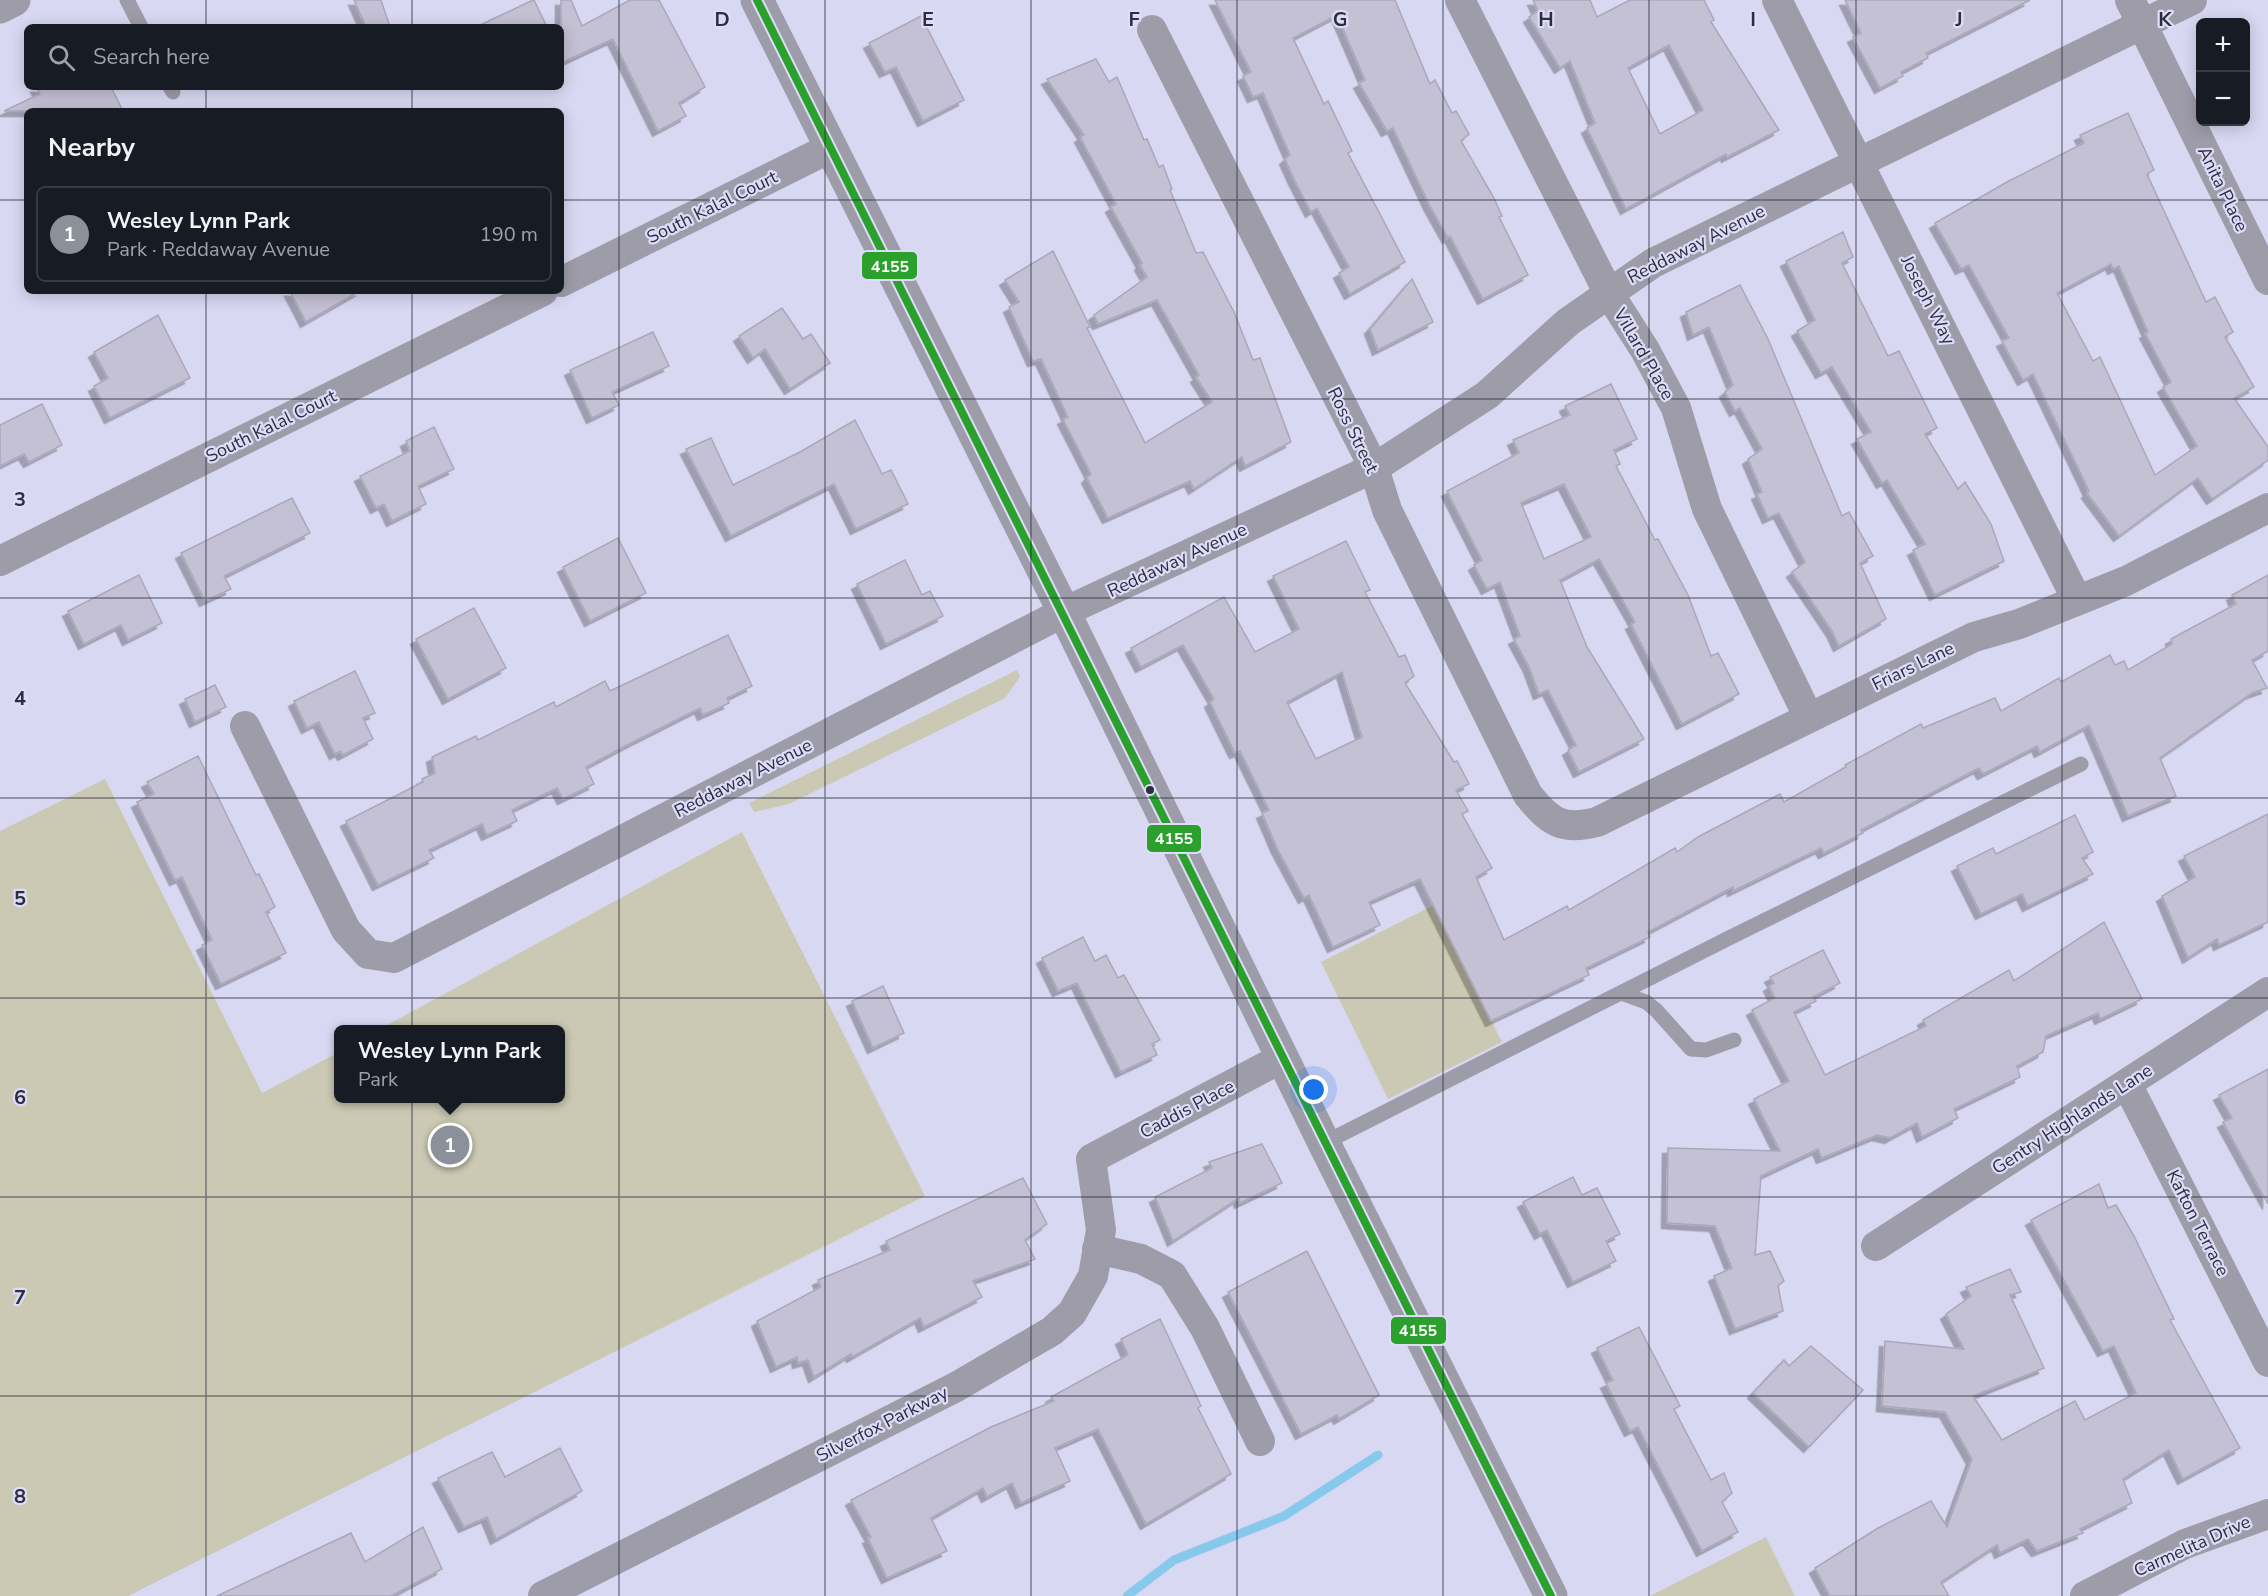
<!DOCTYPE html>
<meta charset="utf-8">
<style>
body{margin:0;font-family:"Nunito Sans",sans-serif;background:#20242c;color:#f1f3f6}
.controls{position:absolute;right:18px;top:18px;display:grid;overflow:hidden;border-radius:9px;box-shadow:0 3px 15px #0003}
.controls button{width:54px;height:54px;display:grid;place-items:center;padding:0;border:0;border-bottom:2px solid #363941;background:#171b24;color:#f1f3f6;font:30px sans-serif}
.you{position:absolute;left:1314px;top:1090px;width:21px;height:21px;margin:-15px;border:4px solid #fff;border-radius:50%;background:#1a73e8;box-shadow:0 0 0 9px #1a73e833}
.badge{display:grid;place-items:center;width:39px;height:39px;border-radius:50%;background:#8c9099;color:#fff;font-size:20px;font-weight:700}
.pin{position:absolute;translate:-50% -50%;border:3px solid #fff;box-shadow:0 2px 6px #0006}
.popup{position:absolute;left:334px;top:1025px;width:231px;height:78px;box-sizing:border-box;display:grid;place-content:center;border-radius:9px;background:#171b24;filter:drop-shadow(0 2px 4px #0005);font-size:20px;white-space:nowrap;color:#9ea1a6}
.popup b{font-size:22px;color:#f1f3f6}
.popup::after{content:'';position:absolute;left:50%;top:100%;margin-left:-12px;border:12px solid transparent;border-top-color:#171b24}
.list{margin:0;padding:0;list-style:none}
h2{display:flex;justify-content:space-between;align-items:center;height:78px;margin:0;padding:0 24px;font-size:26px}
h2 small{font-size:20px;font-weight:400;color:#9ea1a6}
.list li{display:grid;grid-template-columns:39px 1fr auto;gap:18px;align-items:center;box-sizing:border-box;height:96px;margin:0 12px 12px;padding:0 12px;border:2px solid #363941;border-radius:9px}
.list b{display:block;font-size:22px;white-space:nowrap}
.list p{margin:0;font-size:20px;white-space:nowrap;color:#9ea1a6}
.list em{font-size:20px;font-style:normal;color:#9ea1a6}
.icon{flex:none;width:33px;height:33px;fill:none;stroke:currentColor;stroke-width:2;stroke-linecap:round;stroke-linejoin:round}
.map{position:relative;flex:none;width:2268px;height:1596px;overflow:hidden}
.search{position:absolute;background:#171b24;box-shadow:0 3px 15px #0003;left:24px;top:24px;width:540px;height:66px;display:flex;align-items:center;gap:15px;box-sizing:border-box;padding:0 21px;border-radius:9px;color:#9ea1a6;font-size:22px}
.panel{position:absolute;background:#171b24;box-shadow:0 3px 15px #0003;left:24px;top:108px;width:540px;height:186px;border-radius:9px}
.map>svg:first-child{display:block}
.green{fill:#cbc9b3}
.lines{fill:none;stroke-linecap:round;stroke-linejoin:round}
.stream{stroke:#86c9eb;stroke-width:9}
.building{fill:#c5c1d4;stroke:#aba6ba;stroke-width:1.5;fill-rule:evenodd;filter:url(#shadow)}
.service{stroke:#9d9ca8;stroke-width:15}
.minor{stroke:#9d9ca8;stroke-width:30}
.tertiary{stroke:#9d9ca8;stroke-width:33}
.bus-1-casing{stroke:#ddddf9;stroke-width:12}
.bus-1{stroke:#2ca02c;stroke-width:8}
.grid{fill:none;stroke:#2e2d3f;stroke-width:1.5;stroke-opacity:0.55}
.bus-dot{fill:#2e2d3f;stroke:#ddddf9;stroke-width:2}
.labels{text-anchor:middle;stroke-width:4.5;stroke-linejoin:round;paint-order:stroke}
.street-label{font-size:18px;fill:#2e2d3f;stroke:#ddddf9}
.grid-label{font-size:20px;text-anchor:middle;font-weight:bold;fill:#2e2d3f;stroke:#ddddf9;stroke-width:4.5;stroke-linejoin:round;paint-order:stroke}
.line-badge{stroke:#ddddf9;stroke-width:2}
.badge-label{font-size:16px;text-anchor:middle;font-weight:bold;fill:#fff}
</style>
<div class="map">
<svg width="2268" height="1596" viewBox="0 0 2268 1596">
<defs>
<filter id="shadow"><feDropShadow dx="-5.5" dy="5.5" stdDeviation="0" flood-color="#0004"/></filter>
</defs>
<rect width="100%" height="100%" fill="#d9d8f2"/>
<g class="green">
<path d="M1017,670L1020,677L1005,698L789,804L754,812L749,803Z"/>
<path d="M105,779L262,1093L339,1052V1098H561V1030L380,1029L742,832L925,1196L128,1596H0V831Z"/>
<path d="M1434,905L1502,1042L1388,1099L1321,962Z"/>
<path d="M1766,1537L1795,1596H1650Z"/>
</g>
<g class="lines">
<path class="stream" d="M1127,1596L1174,1560L1284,1516L1378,1455"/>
</g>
<g class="building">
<path d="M354,0H381L390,27H366Z"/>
<path d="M534,0L547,27H476L533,0Z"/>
<path d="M561,0H571L582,26L630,0H659L705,87L679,103L686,116L658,131L613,39L561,63Z"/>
<path d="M1215,0H1395L1430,84L1435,80L1452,113L1456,111L1469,134L1461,141L1494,198L1502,216L1499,217L1528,275L1483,299L1450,236L1448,238L1430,206L1393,128L1387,131L1359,83L1365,80L1337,15L1293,38L1324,104L1328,101L1352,151L1348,153L1405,262L1350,294L1339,273L1349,267L1317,208L1311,212L1294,179L1285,159L1290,155L1263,93L1253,97L1243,76L1251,72Z"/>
<path d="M1533,0H1590L1597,17L1630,0H1704L1714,20L1711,22L1779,130L1727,157L1726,154L1626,209L1587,128L1595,123L1570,61L1560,68L1529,17L1538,11ZM1669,45L1703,110L1660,134L1628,68Z"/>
<path d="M1845,0H2030L1926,53L1928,58L1901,72L1903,76L1880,88L1853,37L1861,33Z"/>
<path d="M921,16L964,100L923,121L896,67L885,72L869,43Z"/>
<path d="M1096,59L1109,82L1117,77L1144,140L1147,139L1159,167L1163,165L1172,189L1170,190L1196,253L1203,252L1234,312L1253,360L1260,358L1291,442L1245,466L1242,457L1194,489L1190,481L1108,518L1087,478L1091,474L1063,419L1068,417L1041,359L1033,361L1009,307L1019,302L1005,280L1053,251L1090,327L1087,328L1145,443L1212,402L1196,377L1199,375L1157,300L1098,324L1094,315L1147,277L1140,265L1142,263L1111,207L1116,204L1080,137L1084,135L1047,79Z"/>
<path d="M36,87H111L123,111H4L40,94Z"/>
<path d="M2128,113L2154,170L2147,174L2206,302L2215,297L2233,332L2225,337L2254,387L2234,398L2268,447V460L2212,499L2198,478L2119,536L2087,493L2089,491L2033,374L2023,380L2002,341L2009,338L1969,265L1961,269L1935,223L2007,182L2084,143L2080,135ZM2111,264L2113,269L2119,266L2148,332L2145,333L2171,382L2163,387L2197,446L2155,475L2100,357L2093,361L2057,293Z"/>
<path d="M1843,232L1853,257L1842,263L1888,356L1899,351L1937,428L1925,434L1958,489L1965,482L1991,524L2004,561L1935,595L1913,550L1925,544L1887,480L1882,483L1857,439L1871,432L1832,367L1821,373L1797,331L1815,320L1786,261Z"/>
<path d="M1412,279L1433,322L1378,350L1370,329Z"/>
<path d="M1740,285L1768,339L1842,516L1849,512L1873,556L1860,563L1886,619L1839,646L1832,631L1792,572L1805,562L1779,513L1768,518L1757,494L1762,492L1748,459L1762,449L1740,408L1735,411L1725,392L1733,385L1709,327L1693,335L1686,312Z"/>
<path d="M290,291H360L306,322Z"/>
<path d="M782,308L803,339L811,334L830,363L790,389L765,349L753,358L739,336Z"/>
<path d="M158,315L190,378L110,418L94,386L108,378L94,352Z"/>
<path d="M653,332L669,366L612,392L619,405L592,418L570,370Z"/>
<path d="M1611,384L1637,439L1614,450L1620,464L1616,466L1655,540L1658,539L1688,595L1711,656L1718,653L1739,694L1682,724L1631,624L1635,622L1599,559L1560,580L1587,647L1644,739L1579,772L1568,750L1576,745L1548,690L1539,694L1529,667L1514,639L1520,636L1500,582L1487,589L1474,565L1482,560L1447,491L1519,453L1513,440L1570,415L1565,406ZM1564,484L1591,537L1544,559L1521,503Z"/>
<path d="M42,404L62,445L29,462L24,454L0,466V425Z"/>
<path d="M855,420L882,474L891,470L908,504L856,529L834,484L731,536L686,449L711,438L733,485L800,452Z"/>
<path d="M434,427L454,469L418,486L426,504L392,521L384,504L376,508L360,476L410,451L406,441Z"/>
<path d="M292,498L310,533L224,576L231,589L205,601L181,553Z"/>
<path d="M618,538L646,593L590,621L563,567Z"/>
<path d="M1346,541L1370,590L1365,592L1399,657L1405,655L1414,676L1405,683L1454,762L1457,761L1469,784L1456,790L1468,811L1462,814L1492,868L1476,877L1504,940L1567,906L1569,910L1675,848L1677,852L1698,837L1780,794L1784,802L1846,767L1845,765L1921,724L1923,728L1995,698L2001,711L2059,678L2061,682L2110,655L2115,665L2124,661L2128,670L2172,644L2171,639L2236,604L2232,595L2268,575V651L2252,660L2267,688L2252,693L2160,758L2176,796L2128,816L2089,725L2040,752L2037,746L1983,774L1979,768L1861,830L1863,833L1824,853L1821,848L1733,891V887L1648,932L1650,937L1586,968L1589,975L1491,1021L1420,879L1369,902L1380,925L1333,947L1309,895L1304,898L1277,848L1262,813L1269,810L1240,751L1235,753L1210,702L1214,699L1183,645L1141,667L1131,648L1224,597L1255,652L1299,629L1273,576ZM1342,672L1362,737L1316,759L1287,702Z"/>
<path d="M905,560L922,595L930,591L943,616L886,644L857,584Z"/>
<path d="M139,575L162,623L128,640L121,625L84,644L68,611Z"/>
<path d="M474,608L506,668L448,699L416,639Z"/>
<path d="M728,635L752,686L727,698L729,703L703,715L700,708L627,745L586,767L594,784L563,799L557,788L512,810L517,821L487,835L482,824L429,850L434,858L378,885L346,821L423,782L422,779L435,773L432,757L476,736L478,740L554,702L556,707L605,681L610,691Z"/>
<path d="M355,671L375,713L363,718L373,739L343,755L341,751L335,754L319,722L307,728L294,701Z"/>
<path d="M215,685L226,707L195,722L185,699Z"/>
<path d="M198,756L256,875L259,874L275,907L266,912L286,953L221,984L202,945L212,940L182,877L175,880L137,802L154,794L147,782Z"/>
<path d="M2268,814V922L2219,945L2217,939L2188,958L2162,896L2195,877L2184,856Z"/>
<path d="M2075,815L2093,852L2082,858L2093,874L2028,906L2022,894L1981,914L1957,866L1993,848L1996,854Z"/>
<path d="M2104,922L2142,999L2100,1019L2098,1013L2046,1036L2043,1052L2017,1066L2020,1077L1954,1109L1958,1118L1922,1137L1917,1123L1890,1138L1877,1135L1822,1158L1818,1149L1761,1176L1755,1255L1770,1251L1784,1281L1778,1286L1783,1311L1735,1329L1714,1276L1732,1268L1715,1226L1667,1223L1668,1148L1780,1151L1754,1099L1789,1081L1752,1010L1775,998L1769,986L1774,983L1770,977L1823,950L1840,983L1813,997L1816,1001L1794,1012L1825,1075L1926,1026L1923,1020L2009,970L2014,981Z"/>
<path d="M1083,937L1095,961L1106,955L1118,978L1124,975L1160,1040L1152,1044L1157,1055L1121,1072L1077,983L1058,991L1042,958Z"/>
<path d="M883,986L904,1033L873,1048L852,1001Z"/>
<path d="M2268,1069V1204L2223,1122L2232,1118L2219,1095Z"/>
<path d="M1262,1144L1282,1183L1240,1203L1239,1198L1173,1241L1155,1197L1212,1168L1209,1162Z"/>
<path d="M1573,1177L1582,1195L1597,1188L1620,1234L1606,1241L1616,1261L1573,1282L1547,1230L1540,1234L1523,1202Z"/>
<path d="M1023,1178L1047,1224L1025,1240L1035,1259L973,1281L982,1297L924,1327L920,1318L852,1357L851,1354L814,1377L808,1360L798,1363L797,1357L776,1367L757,1321L821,1287L818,1280L890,1250L886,1241Z"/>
<path d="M2099,1184L2108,1208L2116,1205L2134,1236L2174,1319L2170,1320L2240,1448L2183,1479L2169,1450L2123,1479L2132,1503L2080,1529L2083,1533L2037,1551L2028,1539L2000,1553L1997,1545L1941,1582L1949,1596H1830L1815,1568L1878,1528L1931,1501L1947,1527L1972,1459L1945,1412L1882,1406L1885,1341L1964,1349L1946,1314L1971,1296L1966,1287L2010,1269L2021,1292L2010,1295L2044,1368L1973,1396L2002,1440L2075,1401L2085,1420L2136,1393L2114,1346L2103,1351L2031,1220Z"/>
<path d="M1307,1251L1379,1395L1339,1419L1337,1415L1301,1434L1228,1292Z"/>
<path d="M1160,1319L1201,1406L1198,1408L1231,1474L1146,1524L1098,1429L1055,1448L1070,1481L1021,1503L1012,1483L987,1497L983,1488L931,1518L947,1551L887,1578L868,1538L871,1537L851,1500L991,1427L1054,1401L1051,1397L1128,1355L1121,1339Z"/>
<path d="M1639,1327L1680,1406L1674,1409L1711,1480L1724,1473L1732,1493L1722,1502L1738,1532L1702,1551L1638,1427L1630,1431L1606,1383L1613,1380L1597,1348Z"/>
<path d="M1811,1346L1863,1390L1809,1447L1753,1393L1784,1360L1789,1366Z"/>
<path d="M560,1448L582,1491L496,1539L487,1517L464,1527L438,1478L492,1452L505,1477Z"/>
<path d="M423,1527L442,1569L391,1596H217L351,1533L365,1562Z"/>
</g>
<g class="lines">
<g class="service">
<path d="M127,0L141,27"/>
<path d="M170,87L173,92"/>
<path d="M1621,993L1646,1002L1656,1010L1691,1049L1706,1050L1734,1040"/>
<path d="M1324,1143L1731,937L2081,764"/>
</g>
<g class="minor">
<path d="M1460,0L1608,292L1645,350L1676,408L1707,509L1808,716"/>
<path d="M1777,0L2077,600"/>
<path d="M2130,0L2268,280"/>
<path d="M1152,30L1374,468L1387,510L1528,795C1550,822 1562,831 1597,822L1974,637L2019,624L2126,581L2268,508"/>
<path d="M561,282L830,148"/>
<path d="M0,561L543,291"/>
<path d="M245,726L346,930L368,954L394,958L1064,612L1374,468L1487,395L1568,322L1653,263L2192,0"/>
<path d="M2127,1084L2268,1362"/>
<path d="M1876,1246L2268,992"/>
<path d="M1097,1249L1141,1259L1172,1275L1205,1328L1260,1441"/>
<path d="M543,1596L956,1387L1052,1331L1072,1313L1093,1276L1101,1230L1091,1159L1282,1058"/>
<path d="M2085,1596L2185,1544L2268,1514"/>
</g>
<g class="tertiary">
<path d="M757,0L1064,612L1324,1143L1551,1596"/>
<path d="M0,7L14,0"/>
</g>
<g class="bus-1-casing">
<path id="bus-1" d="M757,0C1023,531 1285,1065 1551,1596"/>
</g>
<use href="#bus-1" class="bus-1"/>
</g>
<path class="grid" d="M206,0V27M412,0V27M619,0V1596M825,0V1596M1031,0V1596M1237,0V1596M1443,0V1596M1649,0V1596M1856,0V1596M2062,0V1596M206,87V111M412,87V111M0,200H27M561,200H2268M206,291V1596M412,291V1596M0,399H2268M0,598H2268M0,798H2268M0,998H2268M0,1197H2268M0,1396H2268"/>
<circle class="bus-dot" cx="1150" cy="790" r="5"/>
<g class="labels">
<g class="street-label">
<text transform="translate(2223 189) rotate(64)" y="6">Anita Place</text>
<text transform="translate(712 207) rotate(-26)" y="6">South Kalal Court</text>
<text transform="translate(1696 244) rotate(-27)" y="6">Reddaway Avenue</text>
<text transform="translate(1928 300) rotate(63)" y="6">Joseph Way</text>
<text transform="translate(1644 354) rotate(60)" y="6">Villard Place</text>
<text transform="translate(271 426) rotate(-26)" y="6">South Kalal Court</text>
<text transform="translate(1353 430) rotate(64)" y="6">Ross Street</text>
<text transform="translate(1177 560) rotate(-25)" y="6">Reddaway Avenue</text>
<text transform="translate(1913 666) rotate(-26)" y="6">Friars Lane</text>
<text transform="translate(743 778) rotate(-27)" y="6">Reddaway Avenue</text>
<text transform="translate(1187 1109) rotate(-28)" y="6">Caddis Place</text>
<text transform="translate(2072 1119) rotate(-33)" y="6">Gentry Highlands Lane</text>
<text transform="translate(2198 1223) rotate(63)" y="6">Kafton Terrace</text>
<text transform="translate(882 1424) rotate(-27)" y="6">Silverfox Parkway</text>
<text transform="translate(2192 1546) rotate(-24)" y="6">Carmelita Drive</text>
</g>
</g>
<g class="grid-label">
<text x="722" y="26">D</text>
<text x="928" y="26">E</text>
<text x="1134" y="26">F</text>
<text x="1340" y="26">G</text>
<text x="1546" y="26">H</text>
<text x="1753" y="26">I</text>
<text x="1959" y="26">J</text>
<text x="2165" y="26">K</text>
<text x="20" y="506">3</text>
<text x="20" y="705">4</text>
<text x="20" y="905">5</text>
<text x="20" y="1104">6</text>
<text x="20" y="1304">7</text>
<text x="20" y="1503">8</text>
</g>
<g class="line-badge">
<rect x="861" y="251" width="57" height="29" rx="6" fill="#2ca02c"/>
<rect x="1146" y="824" width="56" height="29" rx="6" fill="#2ca02c"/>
<rect x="1390" y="1316" width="57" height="29" rx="6" fill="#2ca02c"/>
</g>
<g class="badge-label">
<text x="890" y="272">4155</text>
<text x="1174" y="844">4155</text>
<text x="1418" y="1336">4155</text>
</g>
</svg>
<div class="controls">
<button>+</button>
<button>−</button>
</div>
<div class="you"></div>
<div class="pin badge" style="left:450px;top:1145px">1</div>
<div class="popup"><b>Wesley Lynn Park</b>Park</div>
<div class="search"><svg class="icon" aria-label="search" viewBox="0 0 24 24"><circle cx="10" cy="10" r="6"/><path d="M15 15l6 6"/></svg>Search here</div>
<section class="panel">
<h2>Nearby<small></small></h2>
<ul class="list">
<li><span class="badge">1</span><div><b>Wesley Lynn Park</b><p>Park · Reddaway Avenue</p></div><em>190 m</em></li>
</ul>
</section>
</div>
